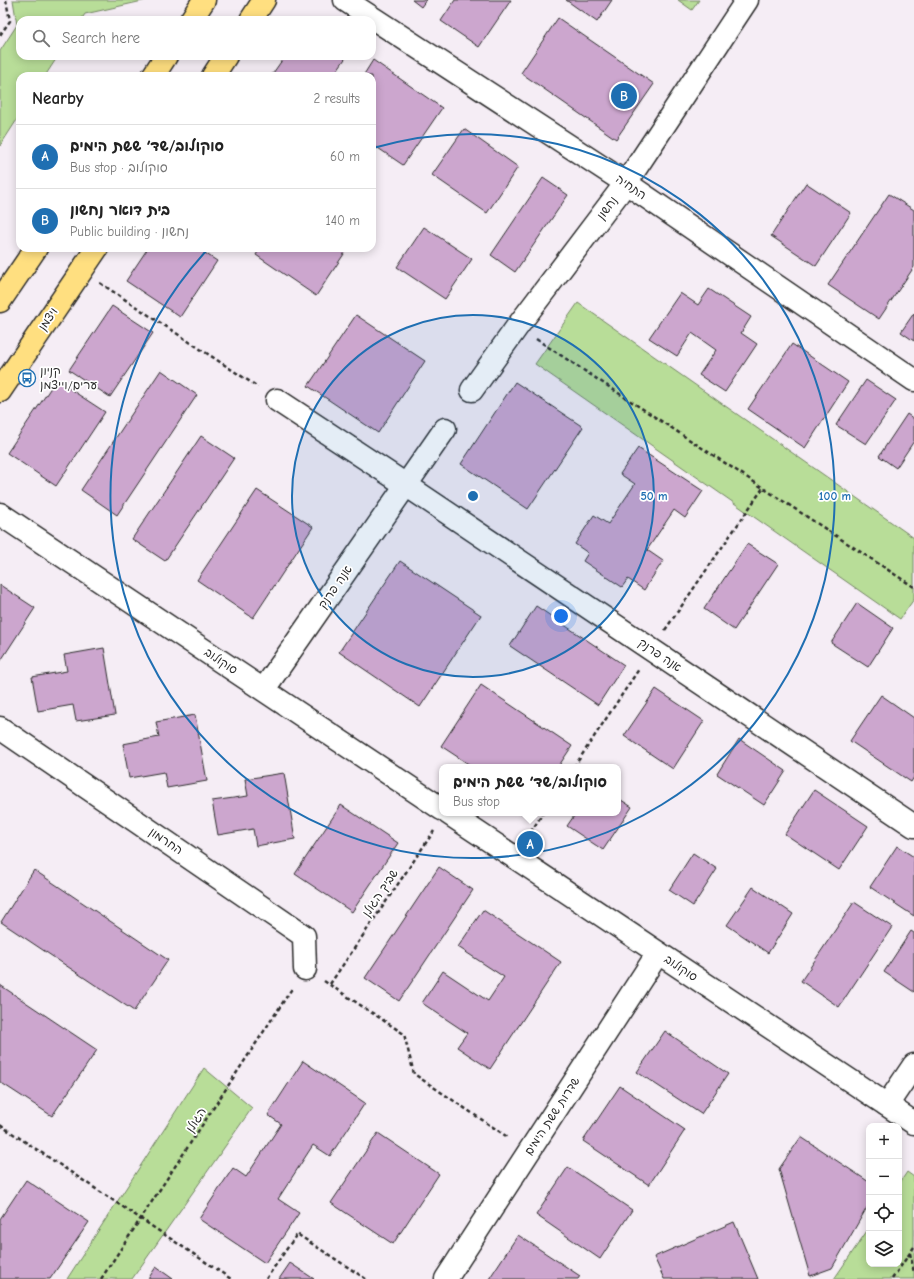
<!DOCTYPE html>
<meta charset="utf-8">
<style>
body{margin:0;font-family:"Comic Neue","Playpen Sans Hebrew",sans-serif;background:#f2f2f2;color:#222}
.controls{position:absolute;right:12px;bottom:12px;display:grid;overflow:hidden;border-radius:8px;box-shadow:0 2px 10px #0003}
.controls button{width:36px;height:36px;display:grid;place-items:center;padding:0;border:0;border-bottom:1px solid #e0e0e0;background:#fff;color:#222;font:20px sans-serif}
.you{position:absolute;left:561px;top:616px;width:14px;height:14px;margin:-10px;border:3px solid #fff;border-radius:50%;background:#1a73e8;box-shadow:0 0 0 6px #1a73e833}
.badge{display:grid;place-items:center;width:26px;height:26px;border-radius:50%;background:#1f6fb2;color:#fff;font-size:13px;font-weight:700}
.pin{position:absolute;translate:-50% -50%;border:2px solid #fff;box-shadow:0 1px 4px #0006}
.popup{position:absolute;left:439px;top:764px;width:182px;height:52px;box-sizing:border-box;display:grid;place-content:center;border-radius:8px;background:#fff;filter:drop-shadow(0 1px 3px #0005);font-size:13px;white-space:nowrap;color:#767676}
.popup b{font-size:15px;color:#222}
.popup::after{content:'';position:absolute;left:50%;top:100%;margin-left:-8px;border:8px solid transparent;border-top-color:#fff}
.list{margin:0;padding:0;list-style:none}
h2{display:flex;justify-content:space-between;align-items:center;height:52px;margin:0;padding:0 16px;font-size:17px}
h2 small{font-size:13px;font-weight:400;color:#767676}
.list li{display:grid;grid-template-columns:26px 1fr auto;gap:12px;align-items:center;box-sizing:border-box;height:64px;padding:0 16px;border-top:1px solid #e0e0e0}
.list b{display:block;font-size:15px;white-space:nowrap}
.list p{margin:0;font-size:13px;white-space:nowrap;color:#767676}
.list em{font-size:13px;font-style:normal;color:#767676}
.icon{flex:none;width:22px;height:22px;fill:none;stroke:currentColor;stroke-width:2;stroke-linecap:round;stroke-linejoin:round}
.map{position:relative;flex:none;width:914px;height:1279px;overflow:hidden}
.search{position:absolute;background:#fff;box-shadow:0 2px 10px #0003;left:16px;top:16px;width:360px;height:44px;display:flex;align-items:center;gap:10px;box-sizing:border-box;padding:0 14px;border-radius:12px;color:#767676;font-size:15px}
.panel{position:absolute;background:#fff;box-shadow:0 2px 10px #0003;left:16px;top:72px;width:360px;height:180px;border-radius:12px}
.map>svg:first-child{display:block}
.green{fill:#b8dd98;stroke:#728462}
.building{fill:#cca6ce;stroke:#2b2b2b}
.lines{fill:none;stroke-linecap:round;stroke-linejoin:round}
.minor-casing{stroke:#2b2b2b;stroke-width:25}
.major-casing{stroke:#2b2b2b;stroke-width:25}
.path{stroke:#2b2b2b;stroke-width:2.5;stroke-dasharray:4 3;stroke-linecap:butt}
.minor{stroke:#fff;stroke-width:22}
.major{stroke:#ffdf80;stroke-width:22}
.ring{fill:none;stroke:#1f6fb2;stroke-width:2}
.labels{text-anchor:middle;stroke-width:3.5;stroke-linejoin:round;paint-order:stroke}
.street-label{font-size:12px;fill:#2b2b2b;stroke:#fff}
.poi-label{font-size:12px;fill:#2b2b2b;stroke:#fff;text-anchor:start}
.centre{fill:#1f6fb2;stroke:#fff;stroke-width:2}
.ring-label{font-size:12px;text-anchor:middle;font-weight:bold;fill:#1f6fb2;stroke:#fff;stroke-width:3.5;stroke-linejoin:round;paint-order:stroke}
</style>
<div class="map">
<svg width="914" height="1279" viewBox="0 0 914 1279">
<rect width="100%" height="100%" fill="#f5edf5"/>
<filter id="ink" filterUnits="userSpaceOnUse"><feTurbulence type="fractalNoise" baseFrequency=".025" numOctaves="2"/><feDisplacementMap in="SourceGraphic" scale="8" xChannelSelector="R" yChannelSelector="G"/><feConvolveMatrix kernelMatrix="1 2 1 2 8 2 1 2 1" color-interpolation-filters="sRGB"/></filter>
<g filter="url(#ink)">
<g class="green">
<path d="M13,0H147L85,14L81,20H20V56H58L45,76H20V115L0,146V51L17,25Z"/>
<path d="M678,0H699L692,10Z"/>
<path d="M578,303L914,538V599L900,619L535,364Z"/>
<path d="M204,1068L252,1108L132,1279H67Z"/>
<path d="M907,1172L914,1177V1279H834L869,1228V1264H899V1184Z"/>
</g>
<g class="building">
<path d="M412,0H426L421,7Z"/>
<path d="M455,0H511L479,47L441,21Z"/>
<path d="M566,0H612L597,22Z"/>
<path d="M558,18L654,84L616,139L521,73Z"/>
<path d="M285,56H347L333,76H271Z"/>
<path d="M373,60L442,108L403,165L372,144V76H363Z"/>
<path d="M464,129L518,167L487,213L432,175Z"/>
<path d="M543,178L568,195L515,272L491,255Z"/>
<path d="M806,183L851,213L816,266L771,236Z"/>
<path d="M889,194L914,210V267L879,319L828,285Z"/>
<path d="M424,227L472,259L445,299L397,267Z"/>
<path d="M148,248H197L217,261L180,317L126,281Z"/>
<path d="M260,248H348L316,296L256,255Z"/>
<path d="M709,289L751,317L741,333L757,344L725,392L699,375L716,350L692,333L677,356L649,338L680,293L698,305Z"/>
<path d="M112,306L153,333L110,397L69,370Z"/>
<path d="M914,313V341L901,332Z"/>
<path d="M356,315L425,361L378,433L308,386Z"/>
<path d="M792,344L848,382L805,448L748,409Z"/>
<path d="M161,370L197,395L117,515L81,490Z"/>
<path d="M56,380L105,412L56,486L7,453Z"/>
<path d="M866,380L896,400L866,444L836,425Z"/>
<path d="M515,382L583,427L528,509L461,464Z"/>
<path d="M907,414L914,419V441L896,468L879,456Z"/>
<path d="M201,436L234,458L165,561L132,539Z"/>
<path d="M638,448L703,491L685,518L674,510L647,550L663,561L644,590L628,579L622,587L583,561L588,553L575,544L594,515L608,524L635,484L620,474Z"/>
<path d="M257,490L313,527L253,618L197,580Z"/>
<path d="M747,544L778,564L734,630L704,609Z"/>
<path d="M400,561L481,615L420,707L339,652Z"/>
<path d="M0,585L35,608L0,662Z"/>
<path d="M857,603L893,628L868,667L831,643Z"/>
<path d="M536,606L624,665L598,705L510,646Z"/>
<path d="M104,648L115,715L76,721L73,705L38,711L32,677L67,671L64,655Z"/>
<path d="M481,685L572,746L558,767H473L441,746Z"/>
<path d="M656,689L704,721L673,769L624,736Z"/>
<path d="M881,695L914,718V777L911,782L850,741Z"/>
<path d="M195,715L207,781L167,788L164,772L129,778L123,744L159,737L156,722Z"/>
<path d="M739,739L786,771L764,805L717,774Z"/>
<path d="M284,773L295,839L256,846L253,829L218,835L212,801L248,796L245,779Z"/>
<path d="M814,790L868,826L839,870L785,834Z"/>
<path d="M618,798L632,807L603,850L567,826L576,813H618Z"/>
<path d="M341,805L398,843L352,912L295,874Z"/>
<path d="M897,846L914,857V916L870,887Z"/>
<path d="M693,853L717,869L693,906L669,890Z"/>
<path d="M439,867L473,890L399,1001L365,978Z"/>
<path d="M34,870L168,960L134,1011L1,922Z"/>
<path d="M753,887L793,914L768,953L727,925Z"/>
<path d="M854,902L892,927L839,1007L801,981Z"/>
<path d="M483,910L561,962L490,1069L457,1047L467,1033L422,1003L443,971L488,1001L504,977L458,947Z"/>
<path d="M911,931L914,933V992L884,972Z"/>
<path d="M0,985L97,1050L52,1116L0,1082Z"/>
<path d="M665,1031L728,1074L701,1114L637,1072Z"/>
<path d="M303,1061L365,1103L330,1156L313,1145L278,1199L299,1213L265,1263L199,1219L233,1168L246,1177L281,1124L268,1115Z"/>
<path d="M620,1086L685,1130L649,1185L583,1141Z"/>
<path d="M378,1133L439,1174L393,1244L331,1203Z"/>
<path d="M801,1137L869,1182V1204L832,1268L810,1276L779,1169Z"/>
<path d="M568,1167L632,1210L600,1259L536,1215Z"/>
<path d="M26,1180L89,1222L50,1279H0V1219Z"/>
<path d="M734,1222L758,1279H664L654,1257Z"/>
<path d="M518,1235L580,1276L578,1279H489Z"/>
<path d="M290,1263L314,1279H279Z"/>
<path d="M156,1267L173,1279H148Z"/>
</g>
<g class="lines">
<g class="minor-casing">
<g id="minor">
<path d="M345,0L626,183L914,380"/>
<path d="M472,390L517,327L626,183L747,0"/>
<path d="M277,400L406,485L914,826"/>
<path d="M0,514L442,809"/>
<path d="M264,689L445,429"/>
<path d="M0,728L304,936L305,969"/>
<path d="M448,813L914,1123"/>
<path d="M887,1105L914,1065"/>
<path d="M446,1279L658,953"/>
</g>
</g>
<g class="major-casing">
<g id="major">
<path d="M191,20L204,0"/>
<path d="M251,20L264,0"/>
<path d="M153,76L166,56"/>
<path d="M213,76L226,56"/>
<path d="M0,301L36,248"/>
<path d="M0,391L97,248"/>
</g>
</g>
<g class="path">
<path d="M0,35L10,21L6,0"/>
<path d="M100,283L258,387"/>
<path d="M536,339L914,587"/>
<path d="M665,630L763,488"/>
<path d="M574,767L639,669"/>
<path d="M527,838L543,813"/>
<path d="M324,981L404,1034L414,1074L509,1138"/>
<path d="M330,984L434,831"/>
<path d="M0,1125L231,1279"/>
<path d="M910,1253L914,1273"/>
<path d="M101,1279L293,987"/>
<path d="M266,1279L297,1234L366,1279"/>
<path d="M892,1279L914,1247"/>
</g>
<use href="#minor" class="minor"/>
<use href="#major" class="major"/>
</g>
</g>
<circle cx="473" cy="496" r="181" fill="#1f6fb2" fill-opacity=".12"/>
<g class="ring">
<circle cx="473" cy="496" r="181"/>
<path d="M373 148A362 362 0 1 1 208 249"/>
</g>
<defs>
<g id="bus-ring" transform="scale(0.9)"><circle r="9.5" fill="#fff" stroke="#1f6fb2" stroke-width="1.5"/><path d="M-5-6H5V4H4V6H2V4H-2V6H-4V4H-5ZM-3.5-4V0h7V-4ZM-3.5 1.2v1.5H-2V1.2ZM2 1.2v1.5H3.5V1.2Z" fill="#1f6fb2"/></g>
</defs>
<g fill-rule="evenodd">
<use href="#bus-ring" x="27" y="378"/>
</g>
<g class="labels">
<g class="street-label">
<text transform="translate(631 187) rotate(34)" y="4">התחיה</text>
<text transform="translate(607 208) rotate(-53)" y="4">נחשון</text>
<text transform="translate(48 319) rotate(-56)" y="4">ויצמן</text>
<text transform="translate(335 587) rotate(-55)" y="4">אנה פרנק</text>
<text transform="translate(660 655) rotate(34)" y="4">אנה פרנק</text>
<text transform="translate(221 661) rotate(34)" y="4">סוקולוב</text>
<text transform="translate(166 841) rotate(34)" y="4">החרמון</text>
<text transform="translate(380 893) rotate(-56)" y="4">שביך הגולן</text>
<text transform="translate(681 968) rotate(34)" y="4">סוקולוב</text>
<text transform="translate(552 1116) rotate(-57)" y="4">שדרות ששת הימים</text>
<text transform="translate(196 1120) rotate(-57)" y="4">הגולן</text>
</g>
<g class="poi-label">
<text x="40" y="375">קניון<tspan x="40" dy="14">ערים/וייצמן</tspan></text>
</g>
</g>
<circle cx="473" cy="496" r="6" class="centre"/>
<g class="ring-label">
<text x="654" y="500">50 m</text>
<text x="835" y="500">100 m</text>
</g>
</svg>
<div class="controls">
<button>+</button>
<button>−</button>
<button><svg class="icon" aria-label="locate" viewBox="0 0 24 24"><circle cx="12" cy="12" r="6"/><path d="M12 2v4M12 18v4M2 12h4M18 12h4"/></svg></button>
<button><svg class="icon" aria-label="layers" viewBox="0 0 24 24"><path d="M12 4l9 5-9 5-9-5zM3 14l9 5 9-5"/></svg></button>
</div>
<div class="you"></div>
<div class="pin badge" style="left:530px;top:844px">A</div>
<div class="popup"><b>סוקולוב/שד׳ ששת הימים</b>Bus stop</div>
<div class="pin badge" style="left:624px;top:96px">B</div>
<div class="search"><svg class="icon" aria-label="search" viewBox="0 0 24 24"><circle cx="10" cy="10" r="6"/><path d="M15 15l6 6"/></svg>Search here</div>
<section class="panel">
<h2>Nearby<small>2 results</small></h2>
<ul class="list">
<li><span class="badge">A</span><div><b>סוקולוב/שד׳ ששת הימים</b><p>Bus stop · סוקולוב</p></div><em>60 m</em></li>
<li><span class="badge">B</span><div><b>בית דואר נחשון</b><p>Public building · נחשון</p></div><em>140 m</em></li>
</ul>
</section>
</div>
